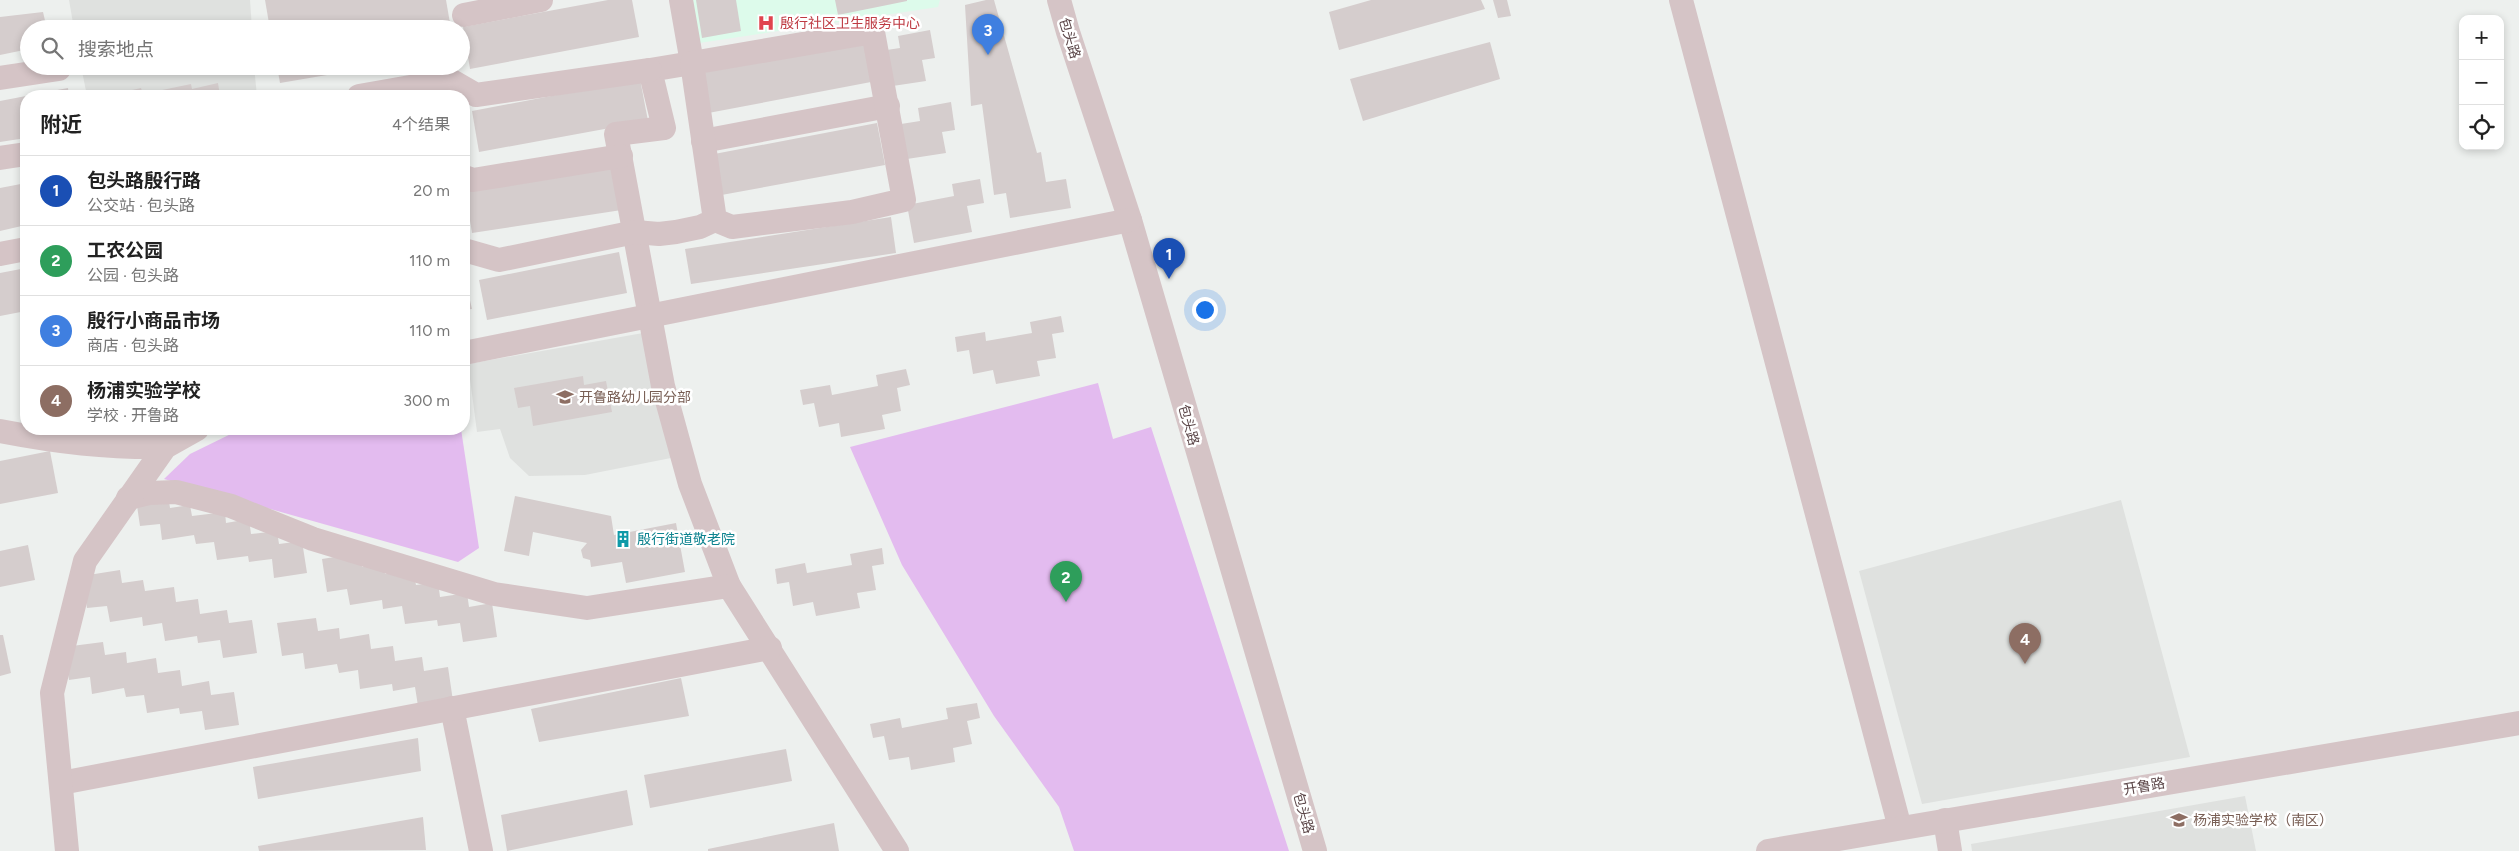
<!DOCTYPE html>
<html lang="zh">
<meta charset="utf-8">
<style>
body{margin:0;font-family:Figtree,"Noto Sans SC",sans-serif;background:#f6f6f6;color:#222}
.controls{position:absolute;right:15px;top:15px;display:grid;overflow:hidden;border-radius:10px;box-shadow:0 2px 8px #0003}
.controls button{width:45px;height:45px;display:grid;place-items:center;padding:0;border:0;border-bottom:1px solid #e0e0e0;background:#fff;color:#222;font:25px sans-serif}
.you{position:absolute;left:1204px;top:309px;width:18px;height:18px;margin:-12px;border:4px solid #fff;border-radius:50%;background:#1a73e8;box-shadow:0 0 0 8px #1a73e833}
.badge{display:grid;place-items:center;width:32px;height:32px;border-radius:50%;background:#b45309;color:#fff;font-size:16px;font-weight:700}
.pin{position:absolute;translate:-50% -41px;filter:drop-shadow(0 1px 2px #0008)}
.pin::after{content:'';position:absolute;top:26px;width:18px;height:15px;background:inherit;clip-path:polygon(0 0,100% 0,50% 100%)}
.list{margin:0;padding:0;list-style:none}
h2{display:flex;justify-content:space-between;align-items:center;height:65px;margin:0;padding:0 20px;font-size:21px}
h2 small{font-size:16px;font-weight:400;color:#767676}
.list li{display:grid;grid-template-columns:32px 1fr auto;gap:15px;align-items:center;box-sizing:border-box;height:70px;padding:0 20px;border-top:1px solid #e0e0e0}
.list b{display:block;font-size:19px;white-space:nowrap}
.list p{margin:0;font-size:16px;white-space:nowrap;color:#767676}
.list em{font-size:16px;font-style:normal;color:#767676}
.icon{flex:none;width:28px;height:28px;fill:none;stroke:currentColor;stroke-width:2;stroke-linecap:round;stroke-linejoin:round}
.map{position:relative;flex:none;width:2519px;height:851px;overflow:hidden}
.search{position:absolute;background:#fff;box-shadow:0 2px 8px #0003;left:20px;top:20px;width:450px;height:55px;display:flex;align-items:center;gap:12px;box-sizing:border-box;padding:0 18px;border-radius:28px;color:#767676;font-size:19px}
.panel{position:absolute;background:#fff;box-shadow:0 2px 8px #0003;left:20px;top:90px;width:450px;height:345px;border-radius:20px}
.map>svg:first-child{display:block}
.education{fill:#dfe1df}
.medical{fill:#ddfbeb}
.green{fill:#e3bbef}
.building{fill:#d5cdcd}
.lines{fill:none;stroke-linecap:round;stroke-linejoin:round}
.minor{stroke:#d5c4c6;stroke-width:24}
.labels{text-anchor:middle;stroke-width:5;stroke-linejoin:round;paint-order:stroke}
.health-label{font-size:14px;fill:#be3a42;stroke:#fff;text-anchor:start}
.street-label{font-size:14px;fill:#5b4648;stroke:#fff}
.education-label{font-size:14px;fill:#785e54;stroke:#fff;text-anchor:start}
.culture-label{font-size:14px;fill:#0d838f;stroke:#fff;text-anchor:start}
</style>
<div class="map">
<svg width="2519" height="851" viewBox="0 0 2519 851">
<rect width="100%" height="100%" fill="#edf0ee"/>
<g class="education">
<path d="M69,0H250L252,29H74Z"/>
<path d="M81,66H254L257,96H87Z"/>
<path d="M643,333L671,458L585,475L529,476L510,458L500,429L477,432L468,364Z"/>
<path d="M2121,500L2190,757L1922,804L1859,571Z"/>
<path d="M2245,796L2256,851H1972L1971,844Z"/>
</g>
<path class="medical" d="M693,0H940L938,7L699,43Z"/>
<g class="green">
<path d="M1098,383L1113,439L1151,427L1289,851H1074L1059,807L994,716L902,565L850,447Z"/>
<path d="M241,429H461L479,548L458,562L164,479L190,454Z"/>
</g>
<g class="building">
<path d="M265,0H446L451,29H270Z"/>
<path d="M608,0H632L639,37L470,69L463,27Z"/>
<path d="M696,0H736L741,31L702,38Z"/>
<path d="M835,0H907V1L838,15Z"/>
<path d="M986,0H994L1037,153L1041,152L1046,182L1066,179L1071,208L1010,218L1006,193L994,195L982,104L971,106L965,5Z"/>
<path d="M1371,0H1481L1485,9L1339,50L1329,12Z"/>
<path d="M1493,0H1507L1511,16L1498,18Z"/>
<path d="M43,12L47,29H29V49L0,55V17Z"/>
<path d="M227,21L228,29H153L183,22L185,29Z"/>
<path d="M930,30L935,58L922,60L926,81L886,87L880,51L900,48L898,36Z"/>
<path d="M864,41L871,82L703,114L695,72Z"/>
<path d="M1490,42L1500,79L1363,121L1350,79Z"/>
<path d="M277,66H374V67L280,83Z"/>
<path d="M640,79L648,121L479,152L472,111Z"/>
<path d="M218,83L220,96H106L141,88L143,94L191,84L192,89Z"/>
<path d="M68,88L69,96H30V95Z"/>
<path d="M26,96V138L0,142V101Z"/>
<path d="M951,102L955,130L942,132L946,153L907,159L901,124L920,121L918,108Z"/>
<path d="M877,123L885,165L716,196L709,155Z"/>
<path d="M622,167L628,209L472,233L465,191Z"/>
<path d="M980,179L984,203L967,206L972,232L914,243L907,205L954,196L952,184Z"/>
<path d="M26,183V225L0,231V188Z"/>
<path d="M891,217L896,253L691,284L685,249Z"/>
<path d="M619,252L627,293L487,320L479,280Z"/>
<path d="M26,268V311L0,316V273Z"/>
<path d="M464,274L472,309L464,310Z"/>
<path d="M1061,316L1064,332L1052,334L1056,358L1037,361L1040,376L996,384L993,370L973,374L969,350L957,352L955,337L985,332L986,341L1032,333L1030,322Z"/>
<path d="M906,369L910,385L897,388L901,411L882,415L885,429L841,437L839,423L819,427L814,403L803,405L800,390L830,385L832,395L878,386L876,375Z"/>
<path d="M583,376L584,385L606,381L612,412L533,426L530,406L518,408L514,388Z"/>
<path d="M50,451L58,493L0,504V461Z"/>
<path d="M168,495L170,508L190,505L192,516L225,512L226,523L249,519L251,534L277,531L279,544L302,541L307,573L274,578L272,559L249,562L248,556L217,560L214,542L196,544L194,535L162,540L160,524L140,526L136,499Z"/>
<path d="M515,496L611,516L614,535L676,523L685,572L626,583L622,562L591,567L590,560L583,558L581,550L587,543L533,532L529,556L504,551Z"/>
<path d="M28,545L35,580L0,587V551Z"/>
<path d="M882,548L884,564L872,566L876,590L857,593L860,608L816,616L813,602L793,606L789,582L777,584L775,569L805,563L807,573L852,565L850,554Z"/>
<path d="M360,553L362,567L383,564L385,574L413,570L416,585L438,582L440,597L467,593L469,607L492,603L497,637L463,642L460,623L438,626L437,620L405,624L402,606L383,609L382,600L350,605L347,589L327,592L322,559Z"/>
<path d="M120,570L122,583L143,580L145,591L174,587L176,602L198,599L200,614L227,610L229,623L252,620L257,653L223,658L220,640L198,643L197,636L165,641L162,623L143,626L142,617L110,622L107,606L87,608L82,576Z"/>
<path d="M316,618L318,631L339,628L340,639L369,634L371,649L393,646L395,661L422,657L424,671L448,667L453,701L418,706L415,687L393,691L392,684L360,689L358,670L339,673L337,664L305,669L303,653L282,656L277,623Z"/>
<path d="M0,635H3L11,673L0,676Z"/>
<path d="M103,642L105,655L126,652L127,663L156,658L158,673L180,670L182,686L209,681L211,695L234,692L239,725L205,730L202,711L180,714L179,708L147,713L144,695L126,697L124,688L92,694L90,677L69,680L64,647Z"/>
<path d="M681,678L689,716L539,742L531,709Z"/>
<path d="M977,703L980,718L967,721L972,744L953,748L955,762L911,770L909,757L889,760L884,736L873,738L870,724L900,718L902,728L948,719L946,708Z"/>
<path d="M418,738L421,771L258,799L253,767Z"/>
<path d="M786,749L792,781L650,808L644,775Z"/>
<path d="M627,790L633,825L507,851L501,815Z"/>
<path d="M423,817L426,850L259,851L258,846Z"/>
<path d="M834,823L839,851H708V849Z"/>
</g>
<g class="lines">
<g class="minor">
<path d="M681,0L692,63L650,70L664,128L616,134L663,386L690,484L729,586L897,851"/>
<path d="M1059,0L1068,32L1130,220L1315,851"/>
<path d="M1681,0L1900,828"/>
<path d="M464,15L541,0"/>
<path d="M0,78L59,69"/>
<path d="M359,96L450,80L476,95L650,70"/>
<path d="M703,141L888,106"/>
<path d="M0,158L26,154"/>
<path d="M464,177L473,180L621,156"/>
<path d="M464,250L499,260L635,232L659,234L676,232L700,227L715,220L692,63L873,32L904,200L852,212L732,227L715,220"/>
<path d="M0,254L26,249"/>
<path d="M464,353L1130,220"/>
<path d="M0,431C57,442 107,448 165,447"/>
<path d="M128,498L149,493L176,492L231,506L313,539L494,594L587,608L729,586"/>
<path d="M452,708L481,851"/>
<path d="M61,783L770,648"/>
<path d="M1945,820L1950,851"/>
<path d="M67,851L52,693L85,561L165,447L197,429"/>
<path d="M1768,851L2519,723"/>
</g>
</g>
<defs>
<g id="hospital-bare" transform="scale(1.35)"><path d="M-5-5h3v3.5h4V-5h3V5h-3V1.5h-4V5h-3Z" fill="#e0444e" stroke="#fff" stroke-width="2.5" paint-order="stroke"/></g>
<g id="school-bare" transform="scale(1.35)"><path d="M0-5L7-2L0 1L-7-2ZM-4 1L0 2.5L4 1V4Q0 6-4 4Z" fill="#8d6e63" stroke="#fff" stroke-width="2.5" paint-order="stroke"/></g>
<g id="building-bare" transform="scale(1.35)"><path d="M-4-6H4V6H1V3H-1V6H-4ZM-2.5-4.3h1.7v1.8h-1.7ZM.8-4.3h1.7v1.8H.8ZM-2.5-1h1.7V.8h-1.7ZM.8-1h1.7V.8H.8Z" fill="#0f9aa8" stroke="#fff" stroke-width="2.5" paint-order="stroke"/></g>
</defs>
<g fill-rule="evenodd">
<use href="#hospital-bare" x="766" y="23"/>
<use href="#school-bare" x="565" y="397"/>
<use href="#building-bare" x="623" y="539"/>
<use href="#school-bare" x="2179" y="820"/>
</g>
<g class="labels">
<g class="health-label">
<text x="780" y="28">殷行社区卫生服务中心</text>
</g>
<g class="street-label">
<text transform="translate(1070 38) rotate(73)" y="5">包头路</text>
<text transform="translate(1189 425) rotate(74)" y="5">包头路</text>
<text transform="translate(2144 786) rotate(-10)" y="5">开鲁路</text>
<text transform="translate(1304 813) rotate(74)" y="5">包头路</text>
</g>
<g class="education-label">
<text x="579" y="402">开鲁路幼儿园分部</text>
<text x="2193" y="825">杨浦实验学校（南区）</text>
</g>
<g class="culture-label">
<text x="637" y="544">殷行街道敬老院</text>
</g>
</g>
</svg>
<div class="controls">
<button>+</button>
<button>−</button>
<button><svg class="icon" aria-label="locate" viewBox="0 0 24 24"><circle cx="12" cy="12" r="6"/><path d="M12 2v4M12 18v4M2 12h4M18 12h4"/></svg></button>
</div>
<div class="you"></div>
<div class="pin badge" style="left:1169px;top:279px;background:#1a4fb4">1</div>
<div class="pin badge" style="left:1066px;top:602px;background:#2e9e5b">2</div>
<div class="pin badge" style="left:988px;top:55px;background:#3f7fe0">3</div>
<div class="pin badge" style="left:2025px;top:664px;background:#8d6e63">4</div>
<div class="search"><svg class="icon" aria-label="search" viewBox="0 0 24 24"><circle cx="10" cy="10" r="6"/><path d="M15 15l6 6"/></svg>搜索地点</div>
<section class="panel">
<h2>附近<small>4个结果</small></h2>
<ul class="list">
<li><span class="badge" style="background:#1a4fb4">1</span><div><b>包头路殷行路</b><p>公交站 · 包头路</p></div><em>20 m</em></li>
<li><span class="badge" style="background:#2e9e5b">2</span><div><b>工农公园</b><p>公园 · 包头路</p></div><em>110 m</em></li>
<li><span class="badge" style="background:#3f7fe0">3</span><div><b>殷行小商品市场</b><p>商店 · 包头路</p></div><em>110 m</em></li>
<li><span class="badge" style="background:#8d6e63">4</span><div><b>杨浦实验学校</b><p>学校 · 开鲁路</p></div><em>300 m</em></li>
</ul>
</section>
</div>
